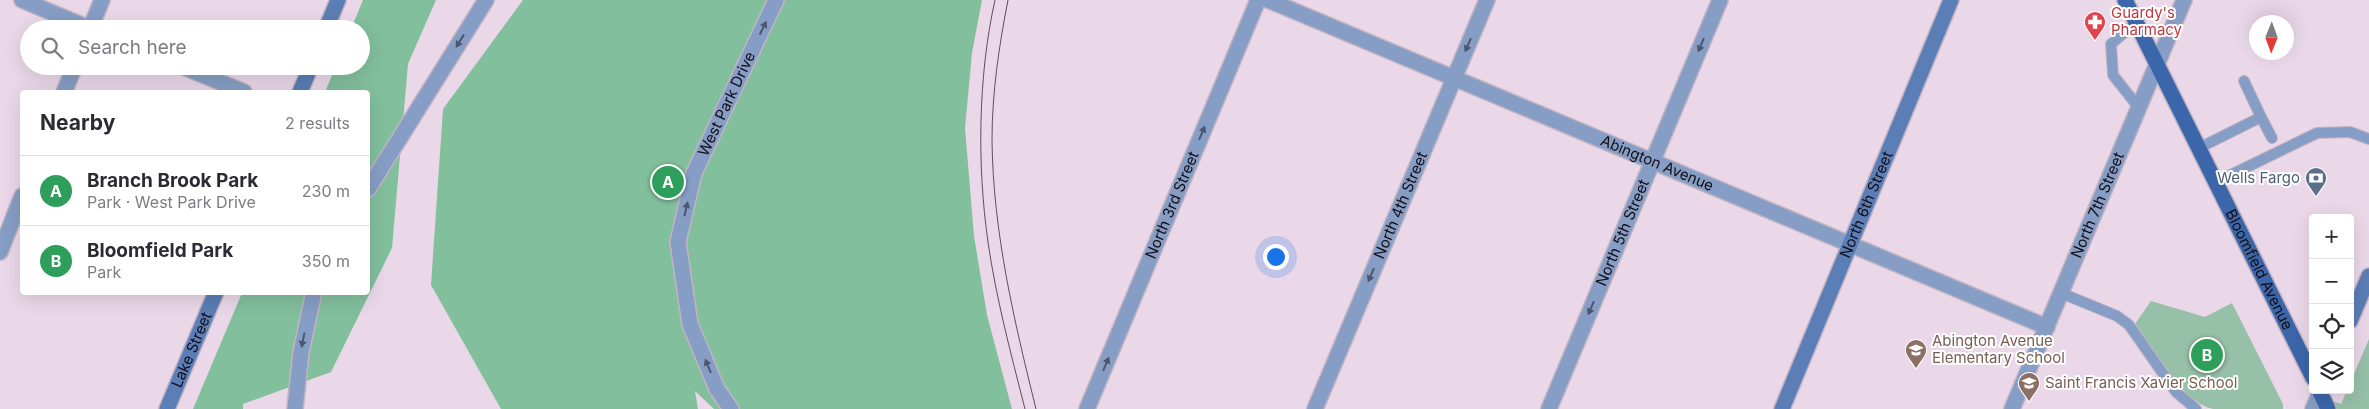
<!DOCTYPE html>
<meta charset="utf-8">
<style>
body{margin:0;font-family:Inter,sans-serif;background:#f7f7f7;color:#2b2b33}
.controls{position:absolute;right:15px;bottom:15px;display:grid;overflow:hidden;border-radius:5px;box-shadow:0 5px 20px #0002}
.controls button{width:45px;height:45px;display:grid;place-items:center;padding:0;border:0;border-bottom:1px solid #e1e1e2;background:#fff;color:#2b2b33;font:25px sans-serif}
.compass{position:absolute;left:2249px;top:15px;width:45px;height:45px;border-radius:50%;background:#fff;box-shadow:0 5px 20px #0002;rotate:181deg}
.you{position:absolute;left:1275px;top:256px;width:18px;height:18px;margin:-12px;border:4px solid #fff;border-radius:50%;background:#1a73e8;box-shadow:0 0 0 8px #1a73e833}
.badge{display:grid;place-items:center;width:32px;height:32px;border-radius:50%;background:#577123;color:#fff;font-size:16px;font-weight:700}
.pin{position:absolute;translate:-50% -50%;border:2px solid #fff;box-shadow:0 1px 5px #0006}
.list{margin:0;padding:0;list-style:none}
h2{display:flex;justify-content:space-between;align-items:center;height:65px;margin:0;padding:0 20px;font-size:21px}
h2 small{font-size:16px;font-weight:400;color:#7c7c81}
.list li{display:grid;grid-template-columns:32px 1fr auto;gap:15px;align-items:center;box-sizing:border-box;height:70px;padding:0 20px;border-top:1px solid #e1e1e2}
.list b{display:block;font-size:19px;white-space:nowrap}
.list p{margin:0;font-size:16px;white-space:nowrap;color:#7c7c81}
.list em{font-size:16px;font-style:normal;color:#7c7c81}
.icon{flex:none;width:28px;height:28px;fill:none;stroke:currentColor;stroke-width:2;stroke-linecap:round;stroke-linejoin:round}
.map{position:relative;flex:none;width:2369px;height:409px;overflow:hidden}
.search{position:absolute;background:#fff;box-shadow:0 5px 20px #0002;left:20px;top:20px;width:350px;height:55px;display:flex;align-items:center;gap:12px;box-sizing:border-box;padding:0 18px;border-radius:28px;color:#7c7c81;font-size:19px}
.panel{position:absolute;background:#fff;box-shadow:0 5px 20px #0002;left:20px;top:90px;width:350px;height:205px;border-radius:5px}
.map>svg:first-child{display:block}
.green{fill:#97c0a8}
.forest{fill:#82bf9d}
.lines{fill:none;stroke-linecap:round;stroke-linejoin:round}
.lane-casing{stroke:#c3b4c3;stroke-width:12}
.street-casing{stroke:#c3b4c3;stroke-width:18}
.secondary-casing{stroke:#c3b4c3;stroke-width:18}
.primary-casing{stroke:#c3b4c3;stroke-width:18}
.lane{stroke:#869ec5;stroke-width:10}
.street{stroke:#869ec5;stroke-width:15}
.secondary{stroke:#5b7eb6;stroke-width:15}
.primary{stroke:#3c66aa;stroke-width:15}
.tram{stroke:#5a505a;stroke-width:1}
.oneway{fill:#4d566c}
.labels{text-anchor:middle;stroke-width:4;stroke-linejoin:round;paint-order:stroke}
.health-label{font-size:15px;fill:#be3a42;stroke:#fff;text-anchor:start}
.street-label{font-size:15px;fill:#140e14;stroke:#fff}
.service-label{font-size:15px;fill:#4e5e75;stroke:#fff;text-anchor:end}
.education-label{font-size:15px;fill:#785e54;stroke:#fff;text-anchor:start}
</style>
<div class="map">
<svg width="2369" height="409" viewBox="0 0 2369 409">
<rect width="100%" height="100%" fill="#ead8e9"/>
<g class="green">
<path d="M2151,301L2205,317L2232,303L2283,404V409C2263,409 2230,409 2213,409C2181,402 2153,350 2135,324Z"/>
<path d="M2369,339V409H2328L2322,397L2341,404L2347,390H2350V383Z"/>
</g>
<g class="forest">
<path d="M363,0H436L408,64L392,248L331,372L243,404V409H193L242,293L368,292V92H325L336,66H361V29H351Z"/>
<path d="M523,0H982L972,53L965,128L974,236L987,315L1012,409H714L695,391L698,409H501L431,285L443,109Z"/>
</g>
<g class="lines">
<g class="lane-casing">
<g id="lane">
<path d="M2137,22L2111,44L2113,75L2139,108"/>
<path d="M2261,117L2272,138"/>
<path d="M2199,148L2261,117L2244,81"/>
<path d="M2216,182L2317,133L2350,132L2369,139"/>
<path d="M2061,293L2117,316L2129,325L2176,392L2196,409"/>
</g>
</g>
<g class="street-casing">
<g id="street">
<path d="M22,0L91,29"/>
<path id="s1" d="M1268,0L2047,327"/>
<path d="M90,29L102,0"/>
<path d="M181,66L244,92"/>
<path d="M64,92L75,66"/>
<path d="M368,189L486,0"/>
<path d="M0,252L22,196"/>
<path d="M295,409L301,352L314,292"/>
<path id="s2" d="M731,409L717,389L690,324L678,242L694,173L776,0"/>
<path id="s3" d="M1087,409L1258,0"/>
<path id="s4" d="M1315,409L1487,0"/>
<path id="s5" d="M1549,409L1720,0"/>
<path id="s6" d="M2012,409L2184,0"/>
<path d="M2313,409L2320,393"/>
</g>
</g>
<g class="secondary-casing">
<g id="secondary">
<path d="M326,29L338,0"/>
<path d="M300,92L311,66"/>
<path d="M2350,321L2369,276"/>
<path id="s7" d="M167,409L216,292"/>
<path id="s8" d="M1782,409L1951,0"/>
</g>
</g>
<g class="primary-casing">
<g id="primary">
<path id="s9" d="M2125,0L2313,378"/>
<path d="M2319,390L2328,409"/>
</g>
</g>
<use href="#lane" class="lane"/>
<use href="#street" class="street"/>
<use href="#secondary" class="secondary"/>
<use href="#primary" class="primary"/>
<g class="tram">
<path d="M995,0C978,76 977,165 988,242C996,298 1011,354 1025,409"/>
<path d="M1008,0C999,46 992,93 992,140C993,232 1014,320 1036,409"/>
</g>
</g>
<defs><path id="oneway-solid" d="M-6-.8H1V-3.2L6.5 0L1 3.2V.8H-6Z" transform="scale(1.25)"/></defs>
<g class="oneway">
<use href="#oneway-solid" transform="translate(763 28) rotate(-64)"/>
<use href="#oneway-solid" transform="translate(460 41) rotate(122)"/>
<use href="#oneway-solid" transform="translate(1468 45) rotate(113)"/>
<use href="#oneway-solid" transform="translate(1701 45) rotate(113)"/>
<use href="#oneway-solid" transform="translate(1202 133) rotate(-67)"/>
<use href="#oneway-solid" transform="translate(686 209) rotate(-77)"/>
<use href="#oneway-solid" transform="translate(1371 275) rotate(113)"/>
<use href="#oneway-solid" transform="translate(1591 308) rotate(113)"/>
<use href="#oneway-solid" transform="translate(303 340) rotate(102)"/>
<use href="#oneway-solid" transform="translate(1106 364) rotate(-67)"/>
<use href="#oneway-solid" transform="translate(708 366) rotate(-113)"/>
</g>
<defs>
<g id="pharmacy-pin" transform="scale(1.125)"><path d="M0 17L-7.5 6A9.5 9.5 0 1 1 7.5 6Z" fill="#e0444e" stroke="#fff"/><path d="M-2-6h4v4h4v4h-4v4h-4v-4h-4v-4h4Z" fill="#fff"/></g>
<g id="bank-pin" transform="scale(1.125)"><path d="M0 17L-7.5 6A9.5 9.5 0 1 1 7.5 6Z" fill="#5c6f8a" stroke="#fff"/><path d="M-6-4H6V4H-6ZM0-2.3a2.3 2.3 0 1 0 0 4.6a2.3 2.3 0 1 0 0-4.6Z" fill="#fff"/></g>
<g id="school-pin" transform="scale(1.125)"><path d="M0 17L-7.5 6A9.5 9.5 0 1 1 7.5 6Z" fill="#8d6e63" stroke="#fff"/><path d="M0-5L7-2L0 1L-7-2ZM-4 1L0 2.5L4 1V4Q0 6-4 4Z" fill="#fff"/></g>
</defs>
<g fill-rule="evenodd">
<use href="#pharmacy-pin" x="2095" y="22"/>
<use href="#bank-pin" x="2316" y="178"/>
<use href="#school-pin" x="1916" y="350"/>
<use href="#school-pin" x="2029" y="383"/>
</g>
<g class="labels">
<g class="health-label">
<text x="2111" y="18">Guardy's<tspan x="2111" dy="17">Pharmacy</tspan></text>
</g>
<g class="street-label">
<text dy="5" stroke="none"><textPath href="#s2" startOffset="325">West Park Drive</textPath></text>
<text dy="5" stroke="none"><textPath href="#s1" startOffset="422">Abington Avenue</textPath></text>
<text dy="5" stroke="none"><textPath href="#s3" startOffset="221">North 3rd Street</textPath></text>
<text dy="5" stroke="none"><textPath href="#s4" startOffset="221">North 4th Street</textPath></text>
<text dy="5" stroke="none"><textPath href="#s8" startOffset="221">North 6th Street</textPath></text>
<text dy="5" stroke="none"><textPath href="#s6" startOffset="221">North 7th Street</textPath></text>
<text dy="5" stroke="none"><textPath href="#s5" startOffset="191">North 5th Street</textPath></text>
<text dy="5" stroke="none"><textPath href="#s9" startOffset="301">Bloomfield Avenue</textPath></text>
<text dy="5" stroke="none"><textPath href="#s7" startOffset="64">Lake Street</textPath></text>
</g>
<g class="service-label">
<text x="2300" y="183">Wells Fargo</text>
</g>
<g class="education-label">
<text x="1932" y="346">Abington Avenue<tspan x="1932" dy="17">Elementary School</tspan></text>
<text x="2045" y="388">Saint Francis Xavier School</text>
</g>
</g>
</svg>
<div class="controls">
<button>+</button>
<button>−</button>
<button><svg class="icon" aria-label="locate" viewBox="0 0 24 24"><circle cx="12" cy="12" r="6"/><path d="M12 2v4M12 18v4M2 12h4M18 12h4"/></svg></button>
<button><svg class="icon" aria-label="layers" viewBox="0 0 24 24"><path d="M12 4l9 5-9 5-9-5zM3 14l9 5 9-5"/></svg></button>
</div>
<svg class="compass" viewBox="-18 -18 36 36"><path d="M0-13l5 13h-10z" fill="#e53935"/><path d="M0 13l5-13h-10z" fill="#7c7c81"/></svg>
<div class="you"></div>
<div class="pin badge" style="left:668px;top:182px;background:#2e9e5b">A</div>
<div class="pin badge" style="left:2207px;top:355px;background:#2e9e5b">B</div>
<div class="search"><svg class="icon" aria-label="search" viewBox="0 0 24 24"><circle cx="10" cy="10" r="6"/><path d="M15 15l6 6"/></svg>Search here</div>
<section class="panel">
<h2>Nearby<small>2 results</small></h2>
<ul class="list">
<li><span class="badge" style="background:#2e9e5b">A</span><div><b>Branch Brook Park</b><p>Park · West Park Drive</p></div><em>230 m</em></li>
<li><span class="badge" style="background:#2e9e5b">B</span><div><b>Bloomfield Park</b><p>Park</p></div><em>350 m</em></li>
</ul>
</section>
</div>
